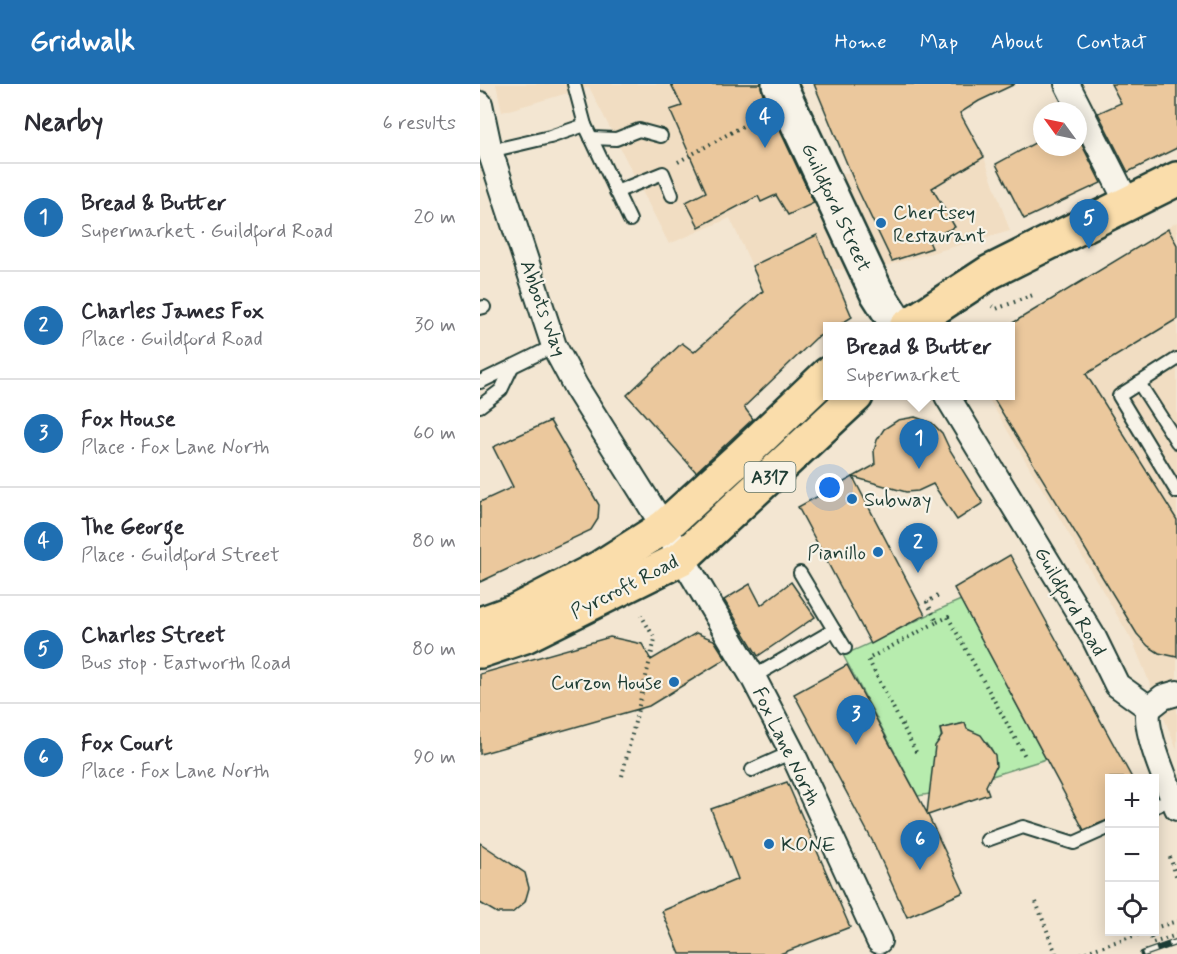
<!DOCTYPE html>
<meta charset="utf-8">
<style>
body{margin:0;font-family:Mynerve,sans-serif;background:#f2f2f3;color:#2b2b33}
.controls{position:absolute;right:18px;bottom:18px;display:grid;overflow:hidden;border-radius:0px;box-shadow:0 3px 15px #0003}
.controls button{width:54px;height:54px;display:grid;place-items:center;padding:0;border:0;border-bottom:2px solid #e1e1e2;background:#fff;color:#2b2b33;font:30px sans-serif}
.compass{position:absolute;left:553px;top:18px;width:54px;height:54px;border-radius:50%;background:#fff;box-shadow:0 3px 15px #0003;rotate:303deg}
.you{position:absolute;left:350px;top:404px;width:21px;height:21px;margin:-15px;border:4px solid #fff;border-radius:50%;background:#1a73e8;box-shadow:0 0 0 9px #1a73e833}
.badge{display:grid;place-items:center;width:39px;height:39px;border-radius:50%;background:#1f6fb2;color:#fff;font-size:20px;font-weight:700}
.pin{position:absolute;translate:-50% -50px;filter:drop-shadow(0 2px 3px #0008)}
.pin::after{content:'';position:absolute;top:32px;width:21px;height:18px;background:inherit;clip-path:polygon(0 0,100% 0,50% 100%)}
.popup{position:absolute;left:343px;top:238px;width:192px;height:78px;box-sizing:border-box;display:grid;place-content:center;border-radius:0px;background:#fff;filter:drop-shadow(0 2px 4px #0005);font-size:20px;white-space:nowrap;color:#7c7c81}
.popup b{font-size:22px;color:#2b2b33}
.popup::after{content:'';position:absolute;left:50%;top:100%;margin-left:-12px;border:12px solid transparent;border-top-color:#fff}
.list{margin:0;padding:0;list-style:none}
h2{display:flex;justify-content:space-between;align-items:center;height:78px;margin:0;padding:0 24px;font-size:26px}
h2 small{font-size:20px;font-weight:400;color:#7c7c81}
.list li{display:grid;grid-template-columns:39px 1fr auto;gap:18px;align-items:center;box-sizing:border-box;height:108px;padding:0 24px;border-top:2px solid #e1e1e2}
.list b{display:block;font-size:22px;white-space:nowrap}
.list p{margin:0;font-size:20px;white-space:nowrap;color:#7c7c81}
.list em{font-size:20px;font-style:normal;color:#7c7c81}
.icon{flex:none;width:33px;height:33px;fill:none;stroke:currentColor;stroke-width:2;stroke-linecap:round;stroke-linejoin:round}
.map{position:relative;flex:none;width:697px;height:870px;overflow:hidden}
header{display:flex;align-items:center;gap:36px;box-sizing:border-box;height:84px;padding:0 30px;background:#1f6fb2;color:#fff}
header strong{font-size:28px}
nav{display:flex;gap:33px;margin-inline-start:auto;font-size:21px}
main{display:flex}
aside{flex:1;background:#fff}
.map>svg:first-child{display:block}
.built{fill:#f1ddc2}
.green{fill:#b7ecae;stroke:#6b9471;stroke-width:1.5}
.building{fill:#ebc89d;stroke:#1f3d34;stroke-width:1.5}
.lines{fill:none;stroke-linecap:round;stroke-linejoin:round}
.service-casing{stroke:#1f3d34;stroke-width:16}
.minor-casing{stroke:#1f3d34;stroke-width:28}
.secondary-casing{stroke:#1f3d34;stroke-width:38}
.primary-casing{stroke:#1f3d34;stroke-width:38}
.path{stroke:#1f3d34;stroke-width:4;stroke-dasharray:1.5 4.5;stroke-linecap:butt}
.service{stroke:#f7f3e8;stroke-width:12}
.minor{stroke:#f7f3e8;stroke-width:24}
.secondary{stroke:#f7f3e8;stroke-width:33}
.primary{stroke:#faddab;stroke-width:33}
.rail-casing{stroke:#1f3d34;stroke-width:7}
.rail{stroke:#f7f3e8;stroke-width:4.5;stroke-dasharray:14;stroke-linecap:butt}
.poi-dot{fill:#1f6fb2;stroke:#f7f3e8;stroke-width:2}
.labels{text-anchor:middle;stroke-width:4.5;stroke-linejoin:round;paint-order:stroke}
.shield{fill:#f7f3e8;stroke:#60746a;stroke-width:1.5}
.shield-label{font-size:18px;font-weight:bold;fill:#1f3d34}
.street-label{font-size:20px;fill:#1f3d34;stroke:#f7f3e8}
.poi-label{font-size:20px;fill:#1f3d34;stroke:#f7f3e8;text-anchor:start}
</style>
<header>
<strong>Gridwalk</strong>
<nav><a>Home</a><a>Map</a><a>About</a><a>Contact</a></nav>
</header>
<main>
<aside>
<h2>Nearby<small>6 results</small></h2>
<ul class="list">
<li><span class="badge">1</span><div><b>Bread &amp; Butter</b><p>Supermarket · Guildford Road</p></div><em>20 m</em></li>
<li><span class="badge">2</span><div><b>Charles James Fox</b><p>Place · Guildford Road</p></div><em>30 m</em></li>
<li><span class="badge">3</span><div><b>Fox House</b><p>Place · Fox Lane North</p></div><em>60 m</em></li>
<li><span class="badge">4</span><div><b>The George</b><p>Place · Guildford Street</p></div><em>80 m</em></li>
<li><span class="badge">5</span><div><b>Charles Street</b><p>Bus stop · Eastworth Road</p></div><em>80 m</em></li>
<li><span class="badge">6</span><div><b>Fox Court</b><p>Place · Fox Lane North</p></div><em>90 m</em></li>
</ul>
</aside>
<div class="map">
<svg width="697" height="870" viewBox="0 0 697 870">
<rect width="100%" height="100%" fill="#f3e6d2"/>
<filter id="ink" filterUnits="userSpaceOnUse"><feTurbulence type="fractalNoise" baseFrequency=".0167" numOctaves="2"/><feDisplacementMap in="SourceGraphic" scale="12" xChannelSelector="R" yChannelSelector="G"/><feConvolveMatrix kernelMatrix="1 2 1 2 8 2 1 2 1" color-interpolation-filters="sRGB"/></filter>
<g filter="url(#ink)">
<g class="built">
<path d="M16,0H288L333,101L372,87L480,28L504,73L530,147L387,187L351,185L336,151L272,182L250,134L189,160L109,3L22,28Z"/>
<path d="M697,138V666L653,558L507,312H530L531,244Z"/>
</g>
<path class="green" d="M481,516L566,675L512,692C521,669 507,654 487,645L485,639L460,645L468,707L438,712L363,571C403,555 440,533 481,516Z"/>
<g class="building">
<path d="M191,0H281L282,8L334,119L308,131L296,111L281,118L278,112L219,143L206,118L226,108L190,26L202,22Z"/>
<path d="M334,0H535L499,17L480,29L504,73L452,104L475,143L448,155L452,164L412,177L377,104Z"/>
<path d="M631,0H697V64L648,88L618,29L641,19Z"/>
<path d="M598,53L621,99L544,135L516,80L562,55V63H598Z"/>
<path d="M688,145L697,161V235L606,290L697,436V573L679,569L668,562L657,550L512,312H531V240Z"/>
<path d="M337,151L372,233L356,243H348V247L336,254L264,323L273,335L216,388L147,311L202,259L214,268L283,207L272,182Z"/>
<path d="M435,333L452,339L462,349L470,366L503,419L477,436L453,400L438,407L426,408L373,393L395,381L394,367L397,356L404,345L418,336Z"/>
<path d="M70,337L119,421L118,435L111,446L0,498V418L33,403L13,363Z"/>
<path d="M373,393L445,531L391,560L318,423Z"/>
<path d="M530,471L652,694H630V735L604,746L474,504Z"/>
<path d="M311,498L335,533L278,572L244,516L270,500L281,521Z"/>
<path d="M216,549L234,556L246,575L169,622L0,670V590L130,553L162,560L171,576Z"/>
<path d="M367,581L447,729L455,662L462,652L460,645L485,639L487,645L501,651L515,671L516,682L506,702L509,710L448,731L484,808L427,833L393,758L314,610Z"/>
<path d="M307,698L370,843L300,870H200L182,827L258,795L231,725Z"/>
<path d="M0,759L45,789L49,804L45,818L32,829H17L0,819Z"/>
</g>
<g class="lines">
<g class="service-casing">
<g id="service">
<path d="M94,0L105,41L150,136"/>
<path d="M111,54L136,55L159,46L181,52"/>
<path d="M10,67L70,53L105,41"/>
<path d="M136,108L183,89L192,111"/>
<path d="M0,224L4,223"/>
<path d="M697,275L639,312L697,408"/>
<path d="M0,298L74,262"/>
<path d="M659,299L697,358"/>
<path d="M0,322L21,306L32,283"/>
<path d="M354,546L365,564"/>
<path d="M273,593L354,546L320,489"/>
<path d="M272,686L312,668"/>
<path d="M674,723L693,714"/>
<path d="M507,756L543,743L594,759L630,743"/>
</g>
</g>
<g class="minor-casing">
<g id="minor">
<path d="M587,0L647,118"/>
<path d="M0,20L10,67L74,262L96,303L184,443L273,593L312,668L399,857"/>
<path d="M467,312L614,554L637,601L669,624"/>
<path d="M669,624C662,644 688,702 697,724"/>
<path d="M669,624L683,613L697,609"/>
</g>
</g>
<g class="secondary-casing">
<path id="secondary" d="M299,0L396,207L419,243"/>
</g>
<g class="primary-casing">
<g id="primary">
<path d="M426,243L510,188L697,95"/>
<path d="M0,540L36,527L121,483L184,443L264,370L348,290"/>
<path d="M0,567L45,552L202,474L376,312"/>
</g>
</g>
<g class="path">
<path d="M198,78L281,32"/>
<path d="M512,222L516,225L553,211"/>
<path d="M428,312H429"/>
<path d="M457,538L468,533L545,672"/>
<path d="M436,668L388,575L457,538L447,518L458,512"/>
<path d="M142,692L175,555L161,531"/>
<path d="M690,773L697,794"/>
<path d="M556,818L576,870"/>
<path d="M674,844L697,837"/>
<path d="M669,848L673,859L697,851"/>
<path d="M600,870L665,848"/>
</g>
<use href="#service" class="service"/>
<use href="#minor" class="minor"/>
<use href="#secondary" class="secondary"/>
<use href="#primary" class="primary"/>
<g class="rail-casing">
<path id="rail" d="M663,870L697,858"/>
</g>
<use href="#rail" class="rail"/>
</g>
</g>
<g class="poi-dot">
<circle cx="401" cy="139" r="6"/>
<circle cx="372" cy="415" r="6"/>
<circle cx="398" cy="468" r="6"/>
<circle cx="194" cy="598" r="6"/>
<circle cx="289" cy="760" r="6"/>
</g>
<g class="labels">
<rect class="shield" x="264.5" y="378" width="51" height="30" rx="4.5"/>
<g class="shield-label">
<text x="290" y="399">A317</text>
</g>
<g class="street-label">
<text transform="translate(357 123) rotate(65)" y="7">Guildford Street</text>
<text transform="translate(64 224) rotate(70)" y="7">Abbots Way</text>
<text transform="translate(144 502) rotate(-27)" y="7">Pyrcroft Road</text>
<text transform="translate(591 517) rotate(60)" y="7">Guildford Road</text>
<text transform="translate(307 662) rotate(64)" y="7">Fox Lane North</text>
</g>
<g class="poi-label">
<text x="413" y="135">Chertsey<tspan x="413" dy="23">Restaurant</tspan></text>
<text x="384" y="422">Subway</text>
<text x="386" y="475" text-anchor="end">Pianillo</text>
<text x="182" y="605" text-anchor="end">Curzon House</text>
<text x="301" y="767">KONE</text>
</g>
</g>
</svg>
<div class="controls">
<button>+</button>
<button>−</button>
<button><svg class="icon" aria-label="locate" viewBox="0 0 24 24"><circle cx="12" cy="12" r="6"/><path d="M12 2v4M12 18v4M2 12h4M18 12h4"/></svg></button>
</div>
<svg class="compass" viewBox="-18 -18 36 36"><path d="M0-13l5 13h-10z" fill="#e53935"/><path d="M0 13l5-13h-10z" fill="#7c7c81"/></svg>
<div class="you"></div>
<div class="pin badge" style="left:439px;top:385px">1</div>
<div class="popup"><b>Bread &amp; Butter</b>Supermarket</div>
<div class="pin badge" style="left:438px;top:489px">2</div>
<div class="pin badge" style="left:376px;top:661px">3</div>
<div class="pin badge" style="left:285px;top:64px">4</div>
<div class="pin badge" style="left:609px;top:165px">5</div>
<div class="pin badge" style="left:440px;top:786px">6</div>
</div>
</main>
